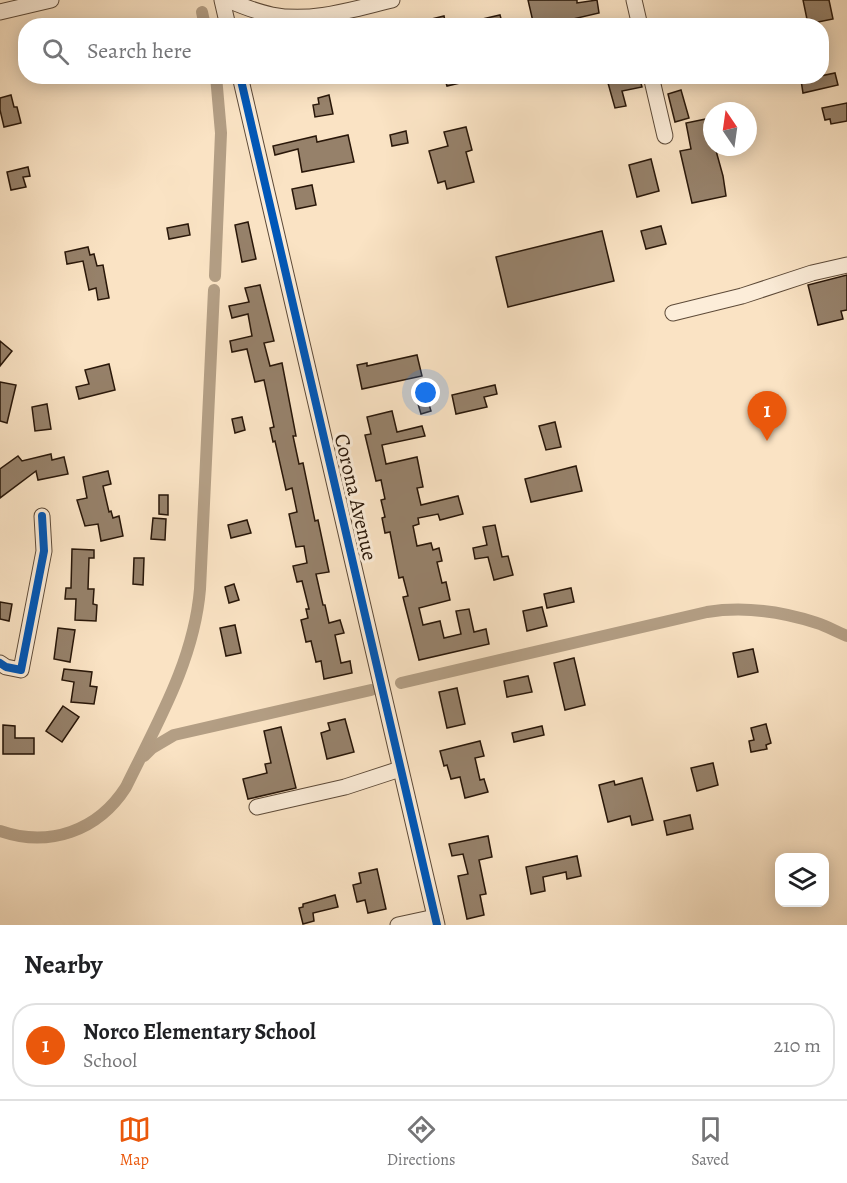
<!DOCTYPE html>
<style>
body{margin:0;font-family:Alegreya,serif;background:#f2f2f2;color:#202124}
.controls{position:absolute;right:18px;bottom:18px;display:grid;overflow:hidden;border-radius:12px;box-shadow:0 3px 15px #0003}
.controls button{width:54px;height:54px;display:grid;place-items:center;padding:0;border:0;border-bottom:2px solid #e0e0e0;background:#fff;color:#202124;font:30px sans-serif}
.compass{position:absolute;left:703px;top:102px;width:54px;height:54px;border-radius:50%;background:#fff;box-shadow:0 3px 15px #0003;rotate:347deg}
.you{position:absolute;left:426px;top:393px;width:21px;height:21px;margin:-15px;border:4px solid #fff;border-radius:50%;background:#1a73e8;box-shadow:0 0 0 9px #1a73e833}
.badge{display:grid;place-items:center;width:39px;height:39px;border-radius:50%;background:#ea580c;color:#fff;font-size:20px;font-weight:700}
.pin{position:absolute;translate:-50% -50px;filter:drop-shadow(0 2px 3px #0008)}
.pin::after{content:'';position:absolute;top:32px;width:21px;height:18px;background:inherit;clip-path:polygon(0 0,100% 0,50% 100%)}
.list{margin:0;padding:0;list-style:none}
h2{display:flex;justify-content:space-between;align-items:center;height:78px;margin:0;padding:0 24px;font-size:26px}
h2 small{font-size:20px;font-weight:400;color:#757577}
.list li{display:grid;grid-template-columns:39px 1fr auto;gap:18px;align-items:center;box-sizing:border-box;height:84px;margin:0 12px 12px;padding:0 12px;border:2px solid #e0e0e0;border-radius:24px}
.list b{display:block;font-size:22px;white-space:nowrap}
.list p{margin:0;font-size:20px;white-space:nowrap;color:#757577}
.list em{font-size:20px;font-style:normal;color:#757577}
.icon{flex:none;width:33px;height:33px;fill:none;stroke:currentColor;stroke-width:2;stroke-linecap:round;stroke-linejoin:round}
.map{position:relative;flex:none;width:847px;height:925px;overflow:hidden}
.search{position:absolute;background:#fff;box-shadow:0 3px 15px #0003;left:18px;right:18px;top:18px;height:66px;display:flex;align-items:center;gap:15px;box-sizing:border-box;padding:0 21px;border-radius:24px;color:#757577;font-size:22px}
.sheet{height:174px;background:#fff}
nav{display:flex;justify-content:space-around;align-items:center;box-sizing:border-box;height:84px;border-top:2px solid #e0e0e0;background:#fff;font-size:16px;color:#757577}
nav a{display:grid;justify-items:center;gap:3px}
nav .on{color:#ea580c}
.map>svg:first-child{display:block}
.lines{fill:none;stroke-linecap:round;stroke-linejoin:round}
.canal{stroke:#b39e84;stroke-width:12}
.building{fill:#96816a;stroke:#291709;stroke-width:1.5}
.minor-casing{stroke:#5d4a38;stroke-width:17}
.minor{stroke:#fcedd9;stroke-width:15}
.cycleway-casing{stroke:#fcedd9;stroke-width:11}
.cycleway{stroke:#0057b8;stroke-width:8}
.labels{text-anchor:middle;stroke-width:6;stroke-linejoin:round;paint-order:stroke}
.street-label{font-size:21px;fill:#291709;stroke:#fcedd9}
</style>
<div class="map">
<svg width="847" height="925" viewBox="0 0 847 925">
<rect width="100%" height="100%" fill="#fae3c4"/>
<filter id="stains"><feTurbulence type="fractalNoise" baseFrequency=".00333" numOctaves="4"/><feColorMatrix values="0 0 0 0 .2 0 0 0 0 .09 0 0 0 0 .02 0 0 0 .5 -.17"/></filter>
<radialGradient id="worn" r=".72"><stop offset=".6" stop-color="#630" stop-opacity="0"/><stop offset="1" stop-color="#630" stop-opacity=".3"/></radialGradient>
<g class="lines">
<g class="canal">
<path d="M202,12L205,26"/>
<path d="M215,276L221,133L216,76"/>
<path d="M401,683L707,612C745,606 780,611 817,623C827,626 837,632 847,636"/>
<path d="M144,756L152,748L174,735L371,690"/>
<path d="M0,831C49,848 98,831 126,787C157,723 194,661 200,589L214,290"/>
</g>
</g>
<g class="building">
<path d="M528,0H577V3L597,0L599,13L543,26H534Z"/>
<path d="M803,0H829L833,19L808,24Z"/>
<path d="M500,15L503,26H469V22Z"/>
<path d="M444,16L446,26H419V22Z"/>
<path d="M835,73L838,85L803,93L801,80Z"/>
<path d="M444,76H473V80L447,86Z"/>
<path d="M639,76L642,87L622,91L626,106L615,108L608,83Z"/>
<path d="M681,90L689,118L675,122L668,94Z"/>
<path d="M11,95L14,107H17L21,123L4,127L0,110V98Z"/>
<path d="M329,95L333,114L315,117L313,105L319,104L318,98Z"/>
<path d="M847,103V121L831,124L830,119L825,120L822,108Z"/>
<path d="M706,119L712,147H715L723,176L726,196L692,203L680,151L691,149L686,123Z"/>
<path d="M466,127L472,150L466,152L474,182L447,189L445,181L438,183L429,151L448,146L444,132Z"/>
<path d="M406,131L408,143L392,146L390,135Z"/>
<path d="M348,135L354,162L302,172L298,149L275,155L273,146L316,136L317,142Z"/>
<path d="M651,159L659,191L637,197L629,165Z"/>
<path d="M28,167L30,176L23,177L26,187L11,190L7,172Z"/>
<path d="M312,185L316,205L296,209L292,189Z"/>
<path d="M248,222L256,259L242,262L235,225Z"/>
<path d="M188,224L190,235L169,239L167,228Z"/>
<path d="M661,226L666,244L646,249L641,231Z"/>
<path d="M602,231L614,281L508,307L496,257Z"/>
<path d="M88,247L90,255L94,254L97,266L103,265L109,298L98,300L96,288L89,290L83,261L67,264L65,252Z"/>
<path d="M847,275V310L841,311L843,319L818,325L808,285Z"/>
<path d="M260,285L274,341L264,343L270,366L282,363L296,436H293L299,464L303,463L315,521L318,520L329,572L316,574L323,605H325L329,623L340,620L344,633L335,635L341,663L350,661L352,673L324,679L321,661L316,662L311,641L306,642L301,620L308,618L306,609H309L302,581L297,582L293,566L307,563L304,546L296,547L289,514L297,512L292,488L286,490L275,441L273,442L270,428L274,427L264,380L255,382L247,349L232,352L230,341L252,336L248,314L232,318L229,306L249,302L245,288Z"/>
<path d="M0,341L12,351L0,366Z"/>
<path d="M417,355L422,376L362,389L357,365L367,363V366Z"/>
<path d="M109,364L115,390L79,399L76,387L89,384L85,370Z"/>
<path d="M0,382L16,385L7,423L0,421Z"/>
<path d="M495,385L497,394L484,397L487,407L456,414L452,395Z"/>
<path d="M428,401L431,411L421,414L418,404Z"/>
<path d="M47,404L51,429L35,431L32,407Z"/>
<path d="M392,411L397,432L422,426L425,436L382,445L386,464L417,457L423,487L417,488L421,505L458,496L463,514L440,520L438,514L418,518L419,524L413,526L417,546L431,543L433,550L439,548L442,561L437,562L442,583L446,582L450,600L419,608L423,625L440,621L444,638L461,634L456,611L469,609L474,632L486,629L489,644L419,660L403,597L408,596L403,577L399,578L390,532L385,533L382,518L385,517L381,500L385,499L381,480L376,481L365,435L371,434L367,417Z"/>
<path d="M242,417L245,430L235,433L232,419Z"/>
<path d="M555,422L561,447L546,450L539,426Z"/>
<path d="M51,454L52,460L64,457L68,474L38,480L36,471L0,498V469L18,456L22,461Z"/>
<path d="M576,466L582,491L531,502L525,479Z"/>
<path d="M108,471L111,484L103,486L109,512L111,511L113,518L119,516L123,536L101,541L98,524L85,526L77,500L87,498L83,477Z"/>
<path d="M159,495H168V515L159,514Z"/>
<path d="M153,518L166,519L165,540L151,539Z"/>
<path d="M247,520L251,533L231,538L228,525Z"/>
<path d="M495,525L502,557L508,556L513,575L494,580L488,557L475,559L473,548L487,545L483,527Z"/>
<path d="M72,549L94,550V558H89L88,589H94L93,604L97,605L96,621L75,620L76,599H65L66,588H71Z"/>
<path d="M134,558H144L143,585L133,584Z"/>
<path d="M234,584L239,600L229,603L225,587Z"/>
<path d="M571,588L574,602L547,608L544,594Z"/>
<path d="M0,602L12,604L9,621L0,619Z"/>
<path d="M542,607L547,626L527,631L523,611Z"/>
<path d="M235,625L241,653L226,656L220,628Z"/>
<path d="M58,628L75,630L70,662L54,659Z"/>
<path d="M753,649L758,672L738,677L733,653Z"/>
<path d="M574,658L585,705L565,710L554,663Z"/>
<path d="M64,669L92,672L90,686L97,687L94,704L71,702L74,682L62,680Z"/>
<path d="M528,676L532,692L507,697L504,681Z"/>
<path d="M457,688L465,724L447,728L439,692Z"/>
<path d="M63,706L79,717L62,742L46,731Z"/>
<path d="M345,719L354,752L327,759L321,733L330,730L328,723Z"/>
<path d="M766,724L771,743L766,745L767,749L751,752L749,741L754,740L751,728Z"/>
<path d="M3,725L15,726V738H34V754H3Z"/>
<path d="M542,726L544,735L514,742L512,733Z"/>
<path d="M281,727L296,788L248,799L243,779L267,773L265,764L271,763L264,731Z"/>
<path d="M480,741L484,756L475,758L480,780L484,779L488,792L465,798L460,777L451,779L447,765L444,766L440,751Z"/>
<path d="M713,763L718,785L697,791L691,768Z"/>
<path d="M642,778L653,820L632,825L630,816L608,822L599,785L614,781L615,785Z"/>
<path d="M690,815L693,829L667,835L664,821Z"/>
<path d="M488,836L492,857L479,860L486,894L480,895L484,915L467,919L458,876L468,874L463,854L452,856L449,844Z"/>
<path d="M577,856L581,876L567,879L566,872L543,877L545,891L531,894L526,867Z"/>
<path d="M377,869L386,909L368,913L365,900L357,902L353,885L361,883L359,873Z"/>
<path d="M335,895L338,907L313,913L314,921L303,924L299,908L303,907V904Z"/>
</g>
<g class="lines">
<g class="minor-casing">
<g id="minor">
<path d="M222,0L228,26"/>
<path d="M228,0C242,6 257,12 272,15C312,23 354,9 392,0"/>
<path d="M634,0L640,26"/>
<path d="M0,12L51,0"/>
<path d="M240,76L437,925"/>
<path d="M651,76L665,136"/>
<path d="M673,313L742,296L812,273L847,265"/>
<path d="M0,663L6,667L21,670L44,551L42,516"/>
<path d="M257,807L345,787L400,769"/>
<path d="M398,925L435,917"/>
</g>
</g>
<use href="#minor" class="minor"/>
<g class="cycleway-casing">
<g id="cycleway">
<path d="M240,76L437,925"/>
<path d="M0,663L6,667L21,670L44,551L42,516"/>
</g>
</g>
<use href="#cycleway" class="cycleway"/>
</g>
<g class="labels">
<g class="street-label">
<text transform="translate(356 497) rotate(77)" y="7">Corona Avenue</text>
</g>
</g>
<rect width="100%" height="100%" filter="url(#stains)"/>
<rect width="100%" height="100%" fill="url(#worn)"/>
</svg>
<div class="controls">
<button><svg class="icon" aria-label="layers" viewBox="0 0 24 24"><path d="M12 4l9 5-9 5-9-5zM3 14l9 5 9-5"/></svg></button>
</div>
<svg class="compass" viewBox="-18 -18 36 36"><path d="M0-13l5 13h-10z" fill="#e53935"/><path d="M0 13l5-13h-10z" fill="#757577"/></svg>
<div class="you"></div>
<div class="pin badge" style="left:767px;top:441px">1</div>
<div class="search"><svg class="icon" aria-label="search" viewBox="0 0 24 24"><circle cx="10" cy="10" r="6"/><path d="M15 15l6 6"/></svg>Search here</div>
</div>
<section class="sheet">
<h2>Nearby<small></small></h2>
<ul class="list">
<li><span class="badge">1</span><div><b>Norco Elementary School</b><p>School</p></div><em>210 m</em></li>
</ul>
</section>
<nav>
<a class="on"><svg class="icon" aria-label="map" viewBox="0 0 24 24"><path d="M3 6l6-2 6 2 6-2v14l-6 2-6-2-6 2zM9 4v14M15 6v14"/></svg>Map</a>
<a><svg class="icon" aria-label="directions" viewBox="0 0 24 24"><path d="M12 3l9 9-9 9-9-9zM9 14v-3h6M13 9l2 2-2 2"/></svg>Directions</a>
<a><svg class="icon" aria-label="saved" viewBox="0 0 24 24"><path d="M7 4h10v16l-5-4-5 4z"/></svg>Saved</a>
</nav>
